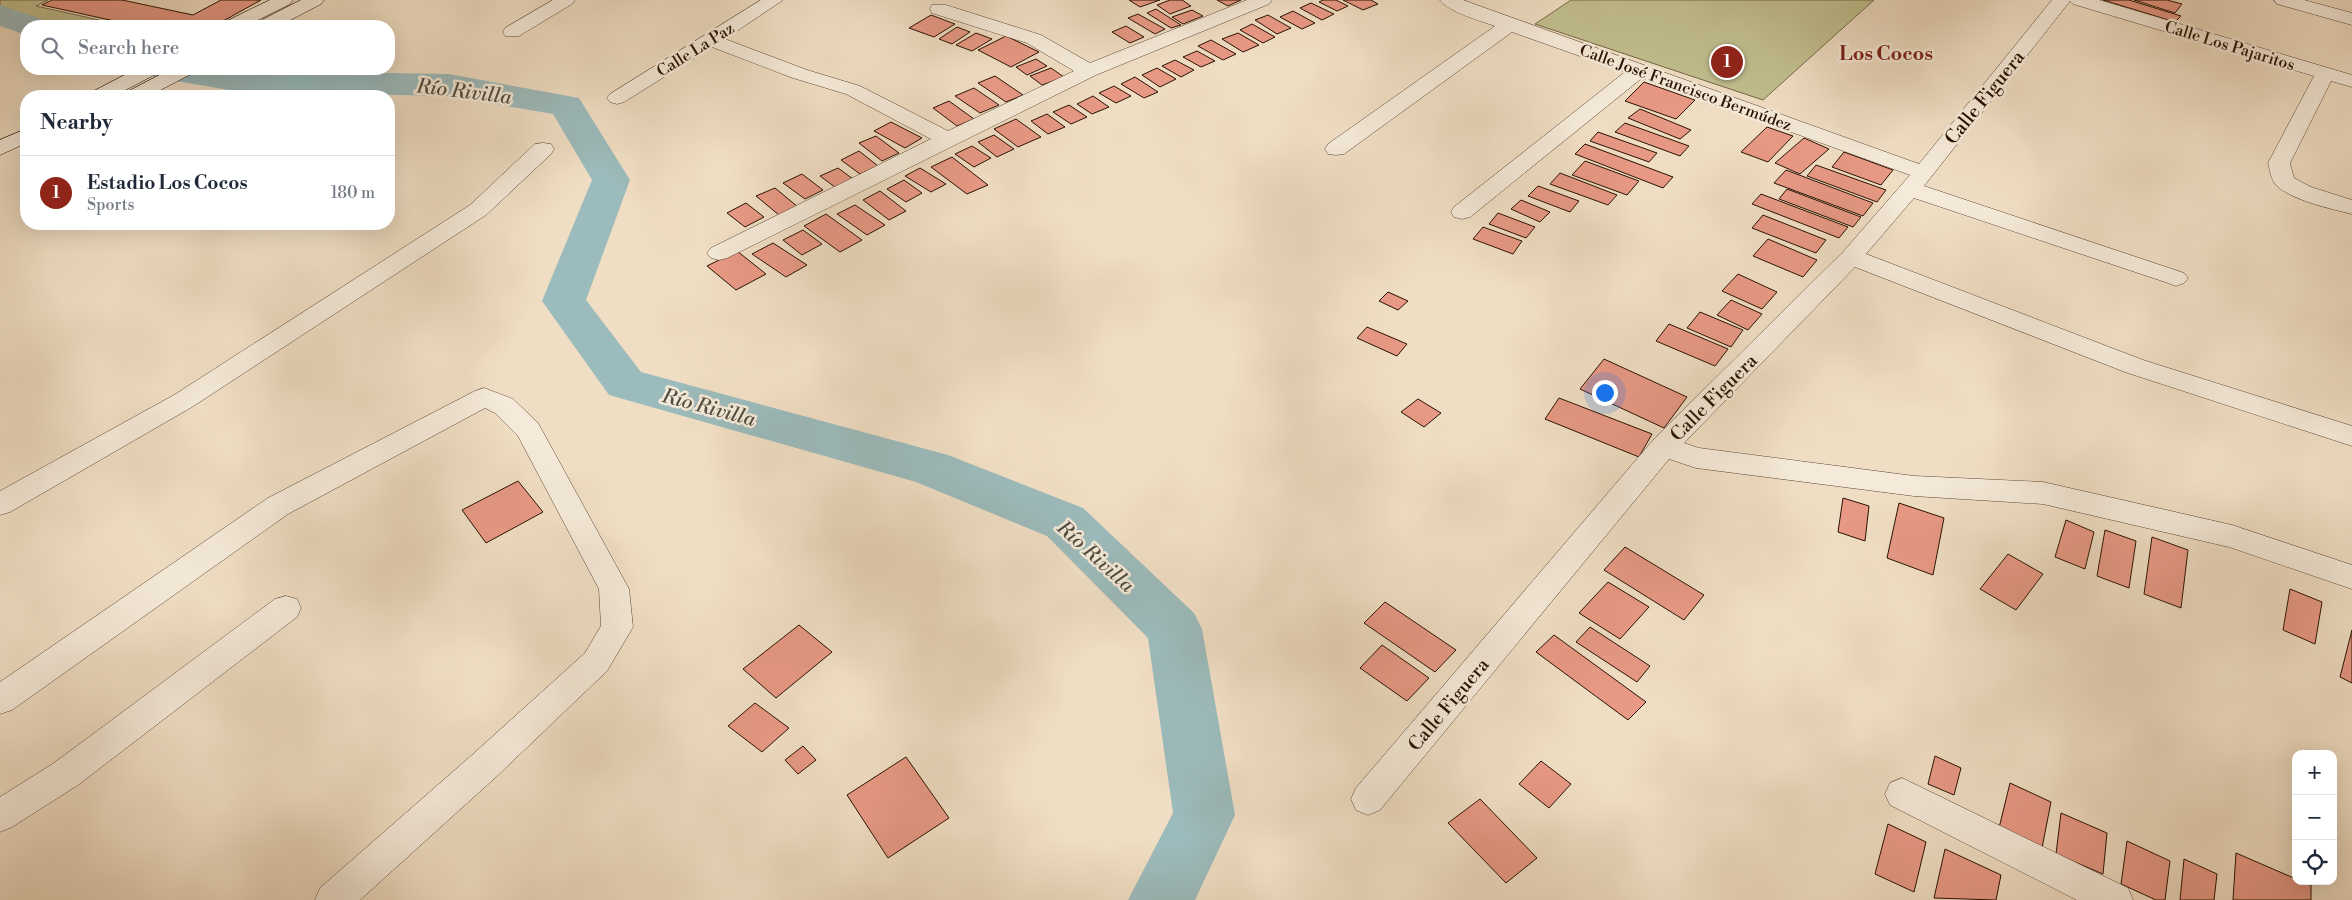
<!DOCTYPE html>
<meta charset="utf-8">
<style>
body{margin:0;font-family:"Libre Bodoni",serif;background:#f6f6f7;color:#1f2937}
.controls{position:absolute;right:15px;bottom:15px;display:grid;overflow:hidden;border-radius:10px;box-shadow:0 5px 20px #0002}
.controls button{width:45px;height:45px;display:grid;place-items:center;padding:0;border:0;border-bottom:1px solid #e0e1e3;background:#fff;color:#1f2937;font:25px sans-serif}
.you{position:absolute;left:1604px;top:392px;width:18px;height:18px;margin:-12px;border:4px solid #fff;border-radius:50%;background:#1a73e8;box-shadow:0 0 0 8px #1a73e833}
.badge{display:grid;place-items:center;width:32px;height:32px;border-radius:50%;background:#8f2418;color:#fff;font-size:16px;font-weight:700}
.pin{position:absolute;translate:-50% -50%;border:2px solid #fff;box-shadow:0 1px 5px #0006}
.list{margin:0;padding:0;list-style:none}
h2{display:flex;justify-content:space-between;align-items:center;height:65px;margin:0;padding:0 20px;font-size:21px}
h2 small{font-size:16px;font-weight:400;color:#747a83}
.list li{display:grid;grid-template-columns:32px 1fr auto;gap:15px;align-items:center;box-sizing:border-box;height:75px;padding:0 20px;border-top:1px solid #e0e1e3}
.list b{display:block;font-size:19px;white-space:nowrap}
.list p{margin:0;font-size:16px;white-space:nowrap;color:#747a83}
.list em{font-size:16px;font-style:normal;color:#747a83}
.icon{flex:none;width:28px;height:28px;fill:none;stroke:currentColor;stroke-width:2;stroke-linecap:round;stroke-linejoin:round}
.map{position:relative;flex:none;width:2352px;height:900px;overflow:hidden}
.search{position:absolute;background:#fff;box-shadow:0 5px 20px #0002;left:20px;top:20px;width:375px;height:55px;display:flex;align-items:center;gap:12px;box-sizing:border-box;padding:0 18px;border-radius:20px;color:#747a83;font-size:19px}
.panel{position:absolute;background:#fff;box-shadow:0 5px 20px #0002;left:20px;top:90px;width:375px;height:140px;border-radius:20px}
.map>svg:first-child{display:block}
.green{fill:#c2bf8f;stroke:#766848}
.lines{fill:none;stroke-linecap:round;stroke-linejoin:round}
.river{fill:#9cbbbc;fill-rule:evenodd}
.building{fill:#e89985;stroke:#291202}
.minor-casing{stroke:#5b4532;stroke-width:1}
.secondary-casing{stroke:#291202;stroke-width:1}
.minor{fill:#f5ead9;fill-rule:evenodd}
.secondary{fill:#f5ead9;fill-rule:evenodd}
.labels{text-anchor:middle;stroke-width:5;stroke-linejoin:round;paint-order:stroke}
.far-street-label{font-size:16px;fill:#291202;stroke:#f5ead9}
.street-label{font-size:19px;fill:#291202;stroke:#f5ead9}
.far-district-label{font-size:20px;font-weight:bold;fill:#7a1f14;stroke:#f5ead9}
.water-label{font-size:20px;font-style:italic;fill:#514d43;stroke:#f5ead9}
</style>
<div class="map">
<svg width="2352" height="900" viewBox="0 0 2352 900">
<rect width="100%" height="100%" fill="#f0dec4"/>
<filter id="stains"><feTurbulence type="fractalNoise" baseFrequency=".004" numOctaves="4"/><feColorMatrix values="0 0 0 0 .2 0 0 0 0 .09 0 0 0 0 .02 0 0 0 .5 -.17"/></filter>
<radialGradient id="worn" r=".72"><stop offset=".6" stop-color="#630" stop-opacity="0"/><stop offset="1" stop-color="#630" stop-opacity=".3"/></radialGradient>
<g class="green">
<path d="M0,0H48L36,6L126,26H40L0,10Z"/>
<path d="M1571,0H1874L1763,100L1535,24Z"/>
</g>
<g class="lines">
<g class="river">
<path d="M0,5L42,19L47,26H26V35L0,26Z"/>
<path d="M147,69L449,74L579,98L630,180L586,300L641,372L948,455L1083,508L1194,613L1202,629L1235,815L1195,900H1128L1173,813L1148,638L1047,536L916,482L609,395L542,301L592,180L553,114L449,96L241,92L164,79L152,76Z"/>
</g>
</g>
<g class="building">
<path d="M52,0H122L193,15L221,0H261L214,26H137L42,5Z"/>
<path d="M1129,0H1160L1140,7Z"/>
<path d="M1170,0H1182L1191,6L1170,14L1157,5Z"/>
<path d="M1217,0H1241L1228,6Z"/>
<path d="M1323,0H1336L1348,6L1337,11L1319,2Z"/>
<path d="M1343,0H1371L1378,4L1363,10Z"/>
<path d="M2103,0H2129L2181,16L2175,22Z"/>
<path d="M2134,0H2167L2182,4L2175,13Z"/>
<path d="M1311,3L1334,14L1322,20L1300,8Z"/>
<path d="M1156,9L1181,25L1171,28L1147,13Z"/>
<path d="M1192,10L1203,16L1183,24L1172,17Z"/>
<path d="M1293,11L1315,23L1302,29L1280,17Z"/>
<path d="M1138,14L1165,29L1155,34L1128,18Z"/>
<path d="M931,15L955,24L934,37L909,28Z"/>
<path d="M1268,15L1291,28L1277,34L1255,20Z"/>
<path d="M1252,24L1275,37L1263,43L1240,30Z"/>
<path d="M1126,26L1144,37L1130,43L1112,32Z"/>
<path d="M957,27L970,32L952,44L939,39Z"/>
<path d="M976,33L992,39L972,51L956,45Z"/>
<path d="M1238,33L1259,45L1243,52L1222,39Z"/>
<path d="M1006,36L1039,52L1011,67L978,50Z"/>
<path d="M1211,40L1236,54L1223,60L1198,46Z"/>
<path d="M1197,51L1215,61L1201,67L1183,57Z"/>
<path d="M1036,59L1047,66L1027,75L1016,67Z"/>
<path d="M1175,60L1194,70L1181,77L1162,66Z"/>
<path d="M1051,68L1064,77L1042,85L1030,76Z"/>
<path d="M1157,68L1176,79L1160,87L1142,75Z"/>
<path d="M995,76L1023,95L1006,102L978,83Z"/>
<path d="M1135,77L1158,92L1144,98L1121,84Z"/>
<path d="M1644,82L1695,100L1676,119L1625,101Z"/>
<path d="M1114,86L1131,96L1116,103L1099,93Z"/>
<path d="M974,88L999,105L980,113L955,96Z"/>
<path d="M1093,96L1109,107L1092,114L1077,104Z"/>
<path d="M949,101L974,119L957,126L933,108Z"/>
<path d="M1069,105L1087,117L1071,124L1053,112Z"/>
<path d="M1640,109L1691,130L1680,139L1628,118Z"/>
<path d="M1047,114L1065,127L1048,134L1031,121Z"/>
<path d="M1016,119L1041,137L1018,147L994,129Z"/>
<path d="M891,122L922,138L905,148L874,131Z"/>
<path d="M1625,123L1689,146L1680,156L1615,132Z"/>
<path d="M1767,127L1793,136L1768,162L1741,152Z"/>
<path d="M1598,132L1657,153L1649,162L1590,141Z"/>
<path d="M994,135L1014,149L997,157L978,142Z"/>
<path d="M876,136L899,153L882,161L859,143Z"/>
<path d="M1804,138L1829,149L1800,174L1775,163Z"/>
<path d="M1585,144L1673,177L1663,188L1575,154Z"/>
<path d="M972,146L991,158L974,167L955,154Z"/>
<path d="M859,151L878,166L860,174L841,160Z"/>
<path d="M1844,152L1893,170L1881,185L1832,167Z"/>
<path d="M952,157L988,185L967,194L931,167Z"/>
<path d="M1585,161L1639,181L1627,195L1572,175Z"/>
<path d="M1816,165L1886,190L1877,202L1807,176Z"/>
<path d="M838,168L853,179L835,187L820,176Z"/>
<path d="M920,168L946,184L931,192L905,176Z"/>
<path d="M1786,170L1873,203L1863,216L1774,183Z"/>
<path d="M1560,173L1617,195L1608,205L1550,184Z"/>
<path d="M802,174L823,190L805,199L783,183Z"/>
<path d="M904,180L922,193L906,202L887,189Z"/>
<path d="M1538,186L1579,201L1570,212L1528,196Z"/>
<path d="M775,188L798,207L779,215L756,196Z"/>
<path d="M1787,189L1861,217L1853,227L1779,199Z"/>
<path d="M880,191L906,211L889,220L863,200Z"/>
<path d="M1761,194L1848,227L1839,238L1752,204Z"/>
<path d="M1521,200L1550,212L1540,222L1511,209Z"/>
<path d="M746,203L764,217L745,227L727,213Z"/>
<path d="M855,205L885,225L867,235L837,214Z"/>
<path d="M1498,213L1535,227L1526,238L1489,224Z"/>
<path d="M826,214L862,240L840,252L804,226Z"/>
<path d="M1763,215L1826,240L1816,253L1752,228Z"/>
<path d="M1483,227L1522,241L1513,254L1473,239Z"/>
<path d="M803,230L822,244L802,255L783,240Z"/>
<path d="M1768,239L1817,260L1803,277L1753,256Z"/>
<path d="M773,243L807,265L786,277L752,254Z"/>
<path d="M737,251L766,274L736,290L707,266Z"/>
<path d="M1738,274L1777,292L1762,309L1722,291Z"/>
<path d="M1388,292L1408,301L1398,310L1379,301Z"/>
<path d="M1731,300L1762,314L1748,330L1717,315Z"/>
<path d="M1700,312L1743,330L1731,347L1687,328Z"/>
<path d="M1669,324L1728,349L1715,366L1656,341Z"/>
<path d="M1367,327L1407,344L1397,356L1357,338Z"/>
<path d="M1604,359L1687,397L1664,428L1580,389Z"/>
<path d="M1559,398L1652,434L1639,457L1545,419Z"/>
<path d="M1418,399L1441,413L1424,427L1401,412Z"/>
<path d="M518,481L543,512L486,543L462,510Z"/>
<path d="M1843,498L1869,506L1865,541L1838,532Z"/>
<path d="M1899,503L1944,518L1933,575L1887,558Z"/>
<path d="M2066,520L2094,532L2085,569L2055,557Z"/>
<path d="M2105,530L2136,541L2129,588L2097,576Z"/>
<path d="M2152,537L2188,550L2181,608L2144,594Z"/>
<path d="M1625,547L1704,595L1684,620L1604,570Z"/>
<path d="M2008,554L2043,574L2016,610L1980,589Z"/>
<path d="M1608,582L1649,607L1620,639L1579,613Z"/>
<path d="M2290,589L2322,602L2315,644L2283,630Z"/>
<path d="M1385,602L1456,650L1435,672L1364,623Z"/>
<path d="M799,625L832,652L776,698L743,669Z"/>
<path d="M1590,627L1650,666L1637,682L1576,642Z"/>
<path d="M2352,630V683L2340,677Z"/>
<path d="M1554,635L1646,702L1628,720L1536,652Z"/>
<path d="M1382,645L1429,678L1407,701L1360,668Z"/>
<path d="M755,703L789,728L762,752L728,726Z"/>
<path d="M803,746L816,760L798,774L785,760Z"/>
<path d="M1935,756L1961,768L1954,795L1928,784Z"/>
<path d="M906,757L949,818L888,858L847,795Z"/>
<path d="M1541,761L1571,784L1549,808L1519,784Z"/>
<path d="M2010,783L2051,802L2042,848L1999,828Z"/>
<path d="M1480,799L1537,858L1506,883L1448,823Z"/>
<path d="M2061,813L2107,833L2103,874L2056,854Z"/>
<path d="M1888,824L1926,842L1914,892L1875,874Z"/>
<path d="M2127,841L2170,861L2165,900H2156L2121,884Z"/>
<path d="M1945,849L2001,875L1996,900L1934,898Z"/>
<path d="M2236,853L2296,879V881L2311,885V900H2233Z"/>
<path d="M2184,859L2217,874L2214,900H2180Z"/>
</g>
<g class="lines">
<g class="minor-casing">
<g id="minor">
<path d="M553,0H575L572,4L519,36H505L503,32L505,28Z"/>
<path d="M761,0H783L725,39L807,70L860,86L948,131L1074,71L1027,43L932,13L930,9L932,5H946L1041,35L1090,63L1247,0H1272L1269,4L1096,75L727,258L719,260L711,258L707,253L711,248L931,139L846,94L793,78L712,47L624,102L617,104L610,102L607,98L610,94Z"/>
<path d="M1440,0H1463L1919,164L2052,0H2099L2352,75V87L2331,81L2290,163L2294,178L2311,187L2352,200V214C2331,209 2291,200 2276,185C2271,180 2270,170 2268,163L2314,76L2073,4L2070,1L1924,186L2184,273L2188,278L2184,283L2176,286L2168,283L1914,198L1866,254L2143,360L2352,426V446L2125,372L1855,267L1684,443L1699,448L1914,476L2043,482L2232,525L2352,565V589L2229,547L2043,504L1914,496L1696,468L1669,459L1380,810L1368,815L1356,810L1351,799L1356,788L1654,439L1843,252L1910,175L1642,78L1470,217L1462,219L1454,217L1451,212L1454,207L1625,72L1512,32L1344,154L1336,155L1328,154L1325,149L1328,144L1495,26C1481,21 1448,12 1440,0Z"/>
<path d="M2274,0H2304L2352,13V25L2277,4Z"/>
<path d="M543,143L551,144L554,149L551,154L486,215L192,407L10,512L0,515V491L174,395L470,205L535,144Z"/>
<path d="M484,388L513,399L538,423L629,589L633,627L607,671L496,777L360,900H315L320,888L472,755L585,653L601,626L599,589L518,436L495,413L485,408L288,514L12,710L0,714V682L268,498L475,391Z"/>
<path d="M286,596L297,599L301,608L297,617L78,785L12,827L0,832V797L54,763L275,599Z"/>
<path d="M1902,778L2128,888L2133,900H2077L1890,805L1885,794L1890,783Z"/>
</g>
</g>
<g class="secondary-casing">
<g id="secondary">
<path d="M270,0H293L290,4L246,26H223L225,22Z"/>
<path d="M301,0H324L321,4L279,26H261L260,24L262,20Z"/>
<path d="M136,69H161L158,73L114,96H89L92,92Z"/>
<path d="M171,69H196L193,73L149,96H124L127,92Z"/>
<path d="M26,129V143L0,155V140Z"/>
</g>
</g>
<use href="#minor" class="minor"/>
<use href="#secondary" class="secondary"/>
</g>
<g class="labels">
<g class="far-street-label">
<text transform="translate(2230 45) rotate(17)" y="6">Calle Los Pajaritos</text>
<text transform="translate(695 49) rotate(-32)" y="6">Calle La Paz</text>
<text transform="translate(1686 87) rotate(20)" y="6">Calle José Francisco Bermúdez</text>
</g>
<g class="street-label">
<text transform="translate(1984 97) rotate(-51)" y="7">Calle Figuera</text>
<text transform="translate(1713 397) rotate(-45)" y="7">Calle Figuera</text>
<text transform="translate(1448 704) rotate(-50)" y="7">Calle Figuera</text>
</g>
<g class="far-district-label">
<text x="1886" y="60">Los Cocos</text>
</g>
<g class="water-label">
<text transform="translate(464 91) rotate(7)" y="7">Río Rivilla</text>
<text transform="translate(709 407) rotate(15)" y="7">Río Rivilla</text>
<text transform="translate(1096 556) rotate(42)" y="7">Río Rivilla</text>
</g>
</g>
<rect width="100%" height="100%" filter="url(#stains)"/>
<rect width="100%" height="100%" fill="url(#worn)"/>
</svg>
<div class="controls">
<button>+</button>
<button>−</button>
<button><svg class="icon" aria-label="locate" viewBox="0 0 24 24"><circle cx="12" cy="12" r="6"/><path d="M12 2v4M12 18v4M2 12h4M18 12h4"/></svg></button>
</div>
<div class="you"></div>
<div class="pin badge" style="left:1727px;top:62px">1</div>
<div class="search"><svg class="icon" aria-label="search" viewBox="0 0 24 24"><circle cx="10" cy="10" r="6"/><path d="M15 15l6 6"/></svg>Search here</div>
<section class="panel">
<h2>Nearby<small></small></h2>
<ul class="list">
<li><span class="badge">1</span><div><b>Estadio Los Cocos</b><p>Sports</p></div><em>180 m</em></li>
</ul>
</section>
</div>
